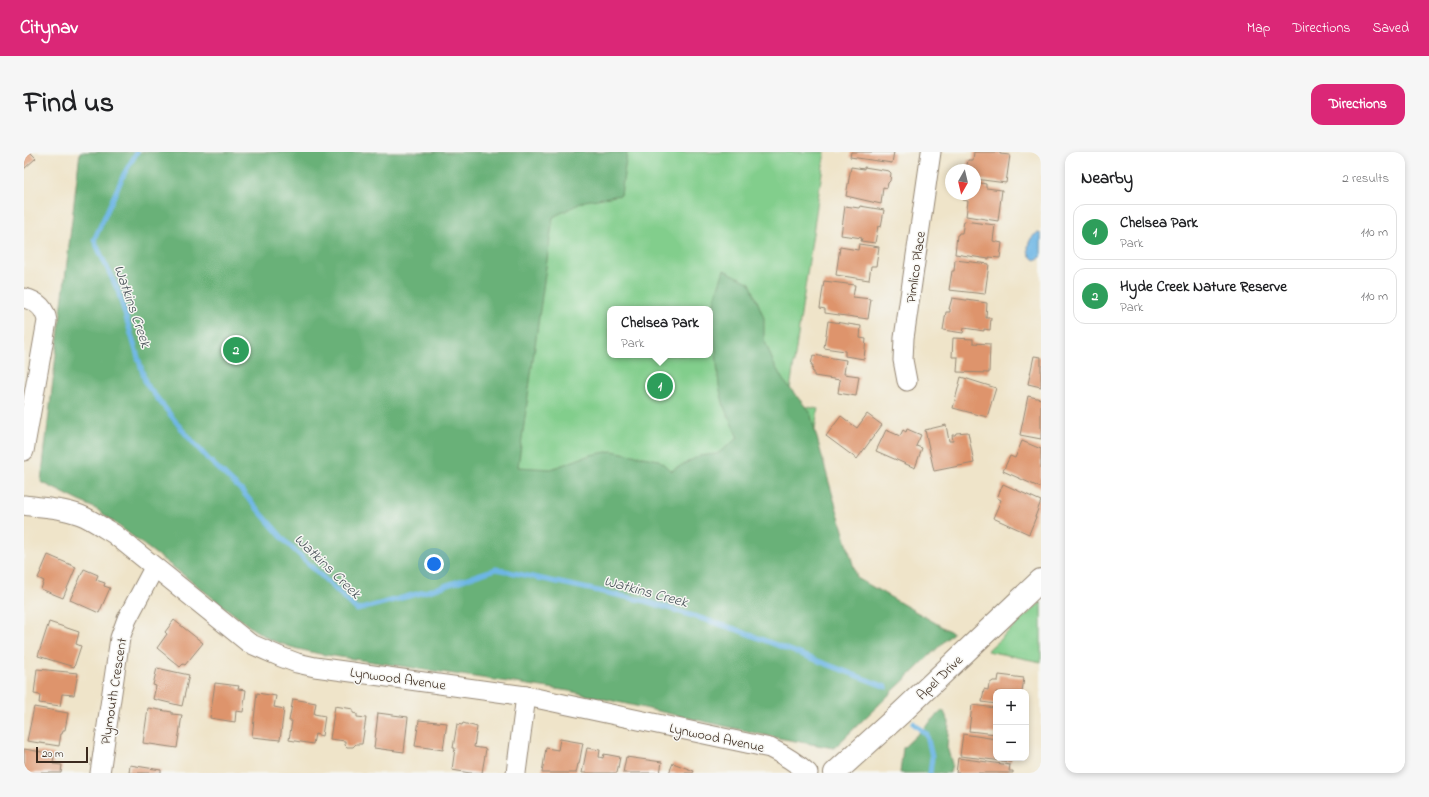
<!DOCTYPE html>
<meta charset="utf-8">
<style>
body{margin:0;font-family:"Indie Flower",sans-serif;background:#f6f6f6;color:#202124}
.controls{position:absolute;right:12px;bottom:12px;display:grid;overflow:hidden;border-radius:8px;box-shadow:0 2px 6px #0003}
.controls button{width:36px;height:36px;display:grid;place-items:center;padding:0;border:0;border-bottom:1px solid #e0e0e0;background:#fff;color:#202124;font:20px sans-serif}
.compass{position:absolute;left:921px;top:12px;width:36px;height:36px;border-radius:50%;background:#fff;box-shadow:0 2px 6px #0003;rotate:188deg}
.scale{position:absolute;left:12px;bottom:10px;width:52px;box-sizing:border-box;padding-left:4px;border:2px solid #3b2a1e;border-top:0;font-size:11px;line-height:14px;white-space:nowrap;color:#3b2a1e;-webkit-text-stroke:3px #f6f6f2;paint-order:stroke}
.you{position:absolute;left:410px;top:412px;width:14px;height:14px;margin:-10px;border:3px solid #fff;border-radius:50%;background:#1a73e8;box-shadow:0 0 0 6px #1a73e833}
.badge{display:grid;place-items:center;width:26px;height:26px;border-radius:50%;background:#db2777;color:#fff;font-size:13px;font-weight:700}
.pin{position:absolute;translate:-50% -50%;border:2px solid #fff;box-shadow:0 1px 4px #0006}
.popup{position:absolute;left:583px;top:154px;width:106px;height:52px;box-sizing:border-box;display:grid;place-content:center;border-radius:8px;background:#fff;filter:drop-shadow(0 1px 3px #0005);font-size:13px;white-space:nowrap;color:#757577}
.popup b{font-size:15px;color:#202124}
.popup::after{content:'';position:absolute;left:50%;top:100%;margin-left:-8px;border:8px solid transparent;border-top-color:#fff}
.list{margin:0;padding:0;list-style:none}
h2{display:flex;justify-content:space-between;align-items:center;height:52px;margin:0;padding:0 16px;font-size:17px}
h2 small{font-size:13px;font-weight:400;color:#757577}
.list li{display:grid;grid-template-columns:26px 1fr auto;gap:12px;align-items:center;box-sizing:border-box;height:56px;margin:0 8px 8px;padding:0 8px;border:1px solid #e0e0e0;border-radius:12px}
.list b{display:block;font-size:15px;white-space:nowrap}
.list p{margin:0;font-size:13px;white-space:nowrap;color:#757577}
.list em{font-size:13px;font-style:normal;color:#757577}
.map{position:relative;flex:none;width:1017px;height:621px;overflow:hidden;border-radius:12px}
header{display:flex;align-items:center;gap:24px;box-sizing:border-box;height:56px;padding:0 20px;background:#db2777;color:#fff}
header strong{font-size:19px}
nav{display:flex;gap:22px;margin-inline-start:auto;font-size:14px}
.intro{display:flex;align-items:center;justify-content:space-between;box-sizing:border-box;height:96px;padding:0 24px}
h1{margin:0;font-size:28px}
.button{padding:10px 18px;border-radius:12px;background:#db2777;color:#fff;font-size:14px;font-weight:700}
main{display:flex;gap:24px;padding:0 24px}
aside{flex:1;background:#fff;border-radius:12px;box-shadow:0 2px 6px #0003}
.map>svg:first-child{display:block}
.green{fill:#82ce8c;stroke:#5e7c55;fill-rule:evenodd}
.forest{fill:#69b178;stroke:#526e4b}
.water{fill:#6db6e5;stroke:#547082}
.lines{fill:none;stroke-linecap:round;stroke-linejoin:round}
.stream{stroke:#6db6e5;stroke-width:5}
.building{fill:#de946c}
.minor-casing{stroke:#958774;stroke-width:21}
.tertiary-casing{stroke:#958774;stroke-width:24}
.minor{stroke:#fff;stroke-width:19}
.tertiary{stroke:#fff;stroke-width:22}
.labels{text-anchor:middle;stroke-width:3;stroke-linejoin:round;paint-order:stroke}
.street-label{font-size:14px;fill:#3b2a1e;stroke:#f6f6f2}
.water-label{font-size:15px;font-style:italic;fill:#4a545a;stroke:#f6f6f2}
</style>
<header>
<strong>Citynav</strong>
<nav><a>Map</a><a>Directions</a><a>Saved</a></nav>
</header>
<div class="intro"><h1>Find us</h1><a class="button">Directions</a></div>
<main>
<div class="map">
<svg width="1017" height="621" viewBox="0 0 1017 621">
<rect width="100%" height="100%" fill="#f6f6f2"/>
<filter id="ink" filterUnits="userSpaceOnUse"><feTurbulence type="fractalNoise" baseFrequency=".025" numOctaves="2"/><feDisplacementMap in="SourceGraphic" scale="8" xChannelSelector="R" yChannelSelector="G"/><feConvolveMatrix kernelMatrix="1 2 1 2 8 2 1 2 1" color-interpolation-filters="sRGB"/></filter>
<filter id="wash" filterUnits="userSpaceOnUse"><feTurbulence type="fractalNoise" baseFrequency=".012" numOctaves="4" result="noise"/><feDisplacementMap in="SourceGraphic" scale="16" xChannelSelector="R" yChannelSelector="G"/><feGaussianBlur stdDeviation="0.9" result="paint"/><feColorMatrix in="noise" values="0 0 0 0 0 0 0 0 0 0 0 0 0 0 0 0 0 1.4 0 .05"/><feComposite in="paint" operator="in"/></filter>
<g filter="url(#wash)">
<rect width="100%" height="100%" fill="#efe4c9"/>
<g class="green">
<path d="M603,0H801L764,251L794,257L767,433L482,395L533,35L596,43ZM586,157H686V203H586Z"/>
<path d="M1017,450V510L963,499Z"/>
</g>
<g class="forest">
<path d="M56,0H603L597,43L561,49L529,65L494,315L527,317L566,303L588,299L635,308L647,319L675,304L693,302L714,286L700,255L695,234L691,189L688,170L691,145L700,118L726,131L740,166V187L750,212L759,228L786,260L804,327L833,426L929,481L810,596L749,585L545,539L296,502L270,496L247,488L229,477L149,415L74,358L17,330Z"/>
<path d="M919,558L925,570L923,595L928,612L926,621H876L879,596Z"/>
</g>
<path class="water" d="M1014,81L1017,82V105L1011,108C1000,103 1003,85 1014,81Z"/>
<g class="lines">
<g class="stream">
<path d="M113,0L100,22L70,88L94,139L122,232L160,280L184,307L217,338L262,390L333,458L411,437L472,417L621,449L711,477L862,535"/>
<path d="M889,571L903,583L908,605L906,621"/>
</g>
</g>
<g id="blocks">
<g class="building">
<path d="M0,0H6L12,6L0,17Z"/>
<path d="M827,0H870L868,11L826,5Z"/>
<path d="M950,0H976V2L986,3L982,31L951,27V18H942L944,8H949Z"/>
<path d="M827,15L840,17V15L865,19L867,21L866,29L864,31L863,36L859,35L857,52L822,44Z"/>
<path d="M951,30L962,32V36L978,38L974,69L942,64L944,49L939,48V42H951Z"/>
<path d="M821,54L835,56L836,54L860,58L857,75L854,74L851,91L837,89L838,86L817,83Z"/>
<path d="M940,69L971,73L969,89L978,91L976,106L965,105V107L931,102L933,83H934L935,81H938Z"/>
<path d="M835,92L855,95L852,114H847L845,128L812,123L816,95L834,98Z"/>
<path d="M931,108L965,112L961,142L925,138L928,119H930Z"/>
<path d="M800,129L831,133L829,145L847,147L844,167L801,161V157L796,156Z"/>
<path d="M928,146L963,151L962,166H967L966,178L960,177V179L940,176L939,181L919,178L922,160H926V157H925Z"/>
<path d="M804,169L837,174L836,186L842,187L840,207L821,204V199L800,196Z"/>
<path d="M929,186L949,187V191L966,192L965,221L933,220L934,205H928Z"/>
<path d="M789,203L822,208L820,222L835,224L832,244L814,241L816,228L790,224V220L788,219L789,213H787Z"/>
<path d="M1010,204L1017,205V235L1004,232Z"/>
<path d="M937,225L972,236L963,265L929,256Z"/>
<path d="M1004,244L1017,247V287L996,283Z"/>
<path d="M843,262L858,273L833,307L802,284L817,264L833,276Z"/>
<path d="M922,273L925,289H929L928,283H931L932,281L944,280L950,311L910,319L901,278Z"/>
<path d="M883,277L897,283L892,294L898,296L891,316L852,299L862,278L876,284L879,278L882,280Z"/>
<path d="M998,289L1017,297V336L979,319L986,304L991,306Z"/>
<path d="M979,332L1017,349L1011,365H1012L1005,382L969,366L977,348L973,346Z"/>
<path d="M24,403L52,415L39,446L17,437L20,429L14,426Z"/>
<path d="M60,417L74,423L72,428L81,431L80,434L86,436L75,461L46,448Z"/>
<path d="M150,468L179,491L161,513L159,512L156,515L133,496L143,482L141,480Z"/>
<path d="M25,470L55,480L52,492L57,494L50,515L14,504Z"/>
<path d="M133,516L165,523L158,554L129,547L132,534L129,533Z"/>
<path d="M13,517L54,521L50,543L38,542L36,554L15,551L16,543L10,542Z"/>
<path d="M975,523L1000,526L998,540H972V552L958,550L960,537L964,538L965,532L969,529H974Z"/>
<path d="M191,531L215,534L214,537L222,538L219,560L212,559L211,570L186,566Z"/>
<path d="M233,541L252,544L250,555L260,557L256,588L228,585Z"/>
<path d="M269,547L292,551L290,562L301,564L298,584L291,582L289,592L265,588L268,569H265Z"/>
<path d="M948,553L972,556V582L945,579Z"/>
<path d="M311,554L329,557V561L333,562V565L342,566L338,592H332L329,595H323L321,593V589L306,587Z"/>
<path d="M10,555L44,561L41,578H39L38,582H37L35,594L3,589Z"/>
<path d="M124,556L148,560V562L158,563L153,596L119,591Z"/>
<path d="M354,561L384,565L380,600L350,596Z"/>
<path d="M395,568L423,571L419,598L391,594Z"/>
<path d="M439,571L453,575L450,595L462,597L458,621H446L428,618L431,596H429L433,572L438,573Z"/>
<path d="M939,582L972,587V606H987V610L936,604Z"/>
<path d="M536,587L559,591L555,612H554L552,621H518L522,596L534,598Z"/>
<path d="M563,596L576,598L575,605L579,606L580,602L596,605L593,621H558Z"/>
<path d="M0,597L30,602L29,612L38,613L37,621H0Z"/>
<path d="M602,605L638,610L636,621H599Z"/>
<path d="M934,606L986,613L985,619H989V621H932Z"/>
<path d="M649,611L670,619L669,621H645Z"/>
<path d="M106,613L137,618V621H105Z"/>
</g>
</g>
</g>
<g filter="url(#ink)">
<use href="#blocks" fill-opacity="0" stroke="#958774" stroke-width="1"/>
<g class="lines">
<g class="minor-casing">
<g id="minor">
<path d="M0,146C13,149 21,156 23,169L0,299"/>
<path d="M883,229L879,208L880,186L907,0"/>
<path d="M0,353C20,356 42,356 61,365C71,370 80,376 90,382L225,491L257,505L273,511L291,515L502,544L746,596C760,603 772,610 784,621"/>
<path d="M76,621L96,486L103,467L130,416"/>
<path d="M492,621L502,544"/>
</g>
</g>
<g class="tertiary-casing">
<path id="tertiary" d="M811,621L877,561L1017,428"/>
</g>
<use href="#minor" class="minor"/>
<use href="#tertiary" class="tertiary"/>
</g>
</g>
<g class="labels">
<g class="street-label">
<text transform="translate(891 115) rotate(-82)" y="5">Pimlico Place</text>
<text transform="translate(915 525) rotate(-44)" y="5">Apel Drive</text>
<text transform="translate(374 526) rotate(8)" y="5">Lynwood Avenue</text>
<text transform="translate(89 539) rotate(-81)" y="5">Plymouth Crescent</text>
<text transform="translate(693 585) rotate(12)" y="5">Lynwood Avenue</text>
</g>
<g class="water-label">
<text transform="translate(109 154) rotate(71)" y="5">Watkins Creek</text>
<text transform="translate(304 414) rotate(44)" y="5">Watkins Creek</text>
<text transform="translate(622 439) rotate(15)" y="5">Watkins Creek</text>
</g>
</g>
</svg>
<div class="controls">
<button>+</button>
<button>−</button>
</div>
<svg class="compass" viewBox="-18 -18 36 36"><path d="M0-13l5 13h-10z" fill="#e53935"/><path d="M0 13l5-13h-10z" fill="#757577"/></svg>
<div class="scale">20 m</div>
<div class="you"></div>
<div class="pin badge" style="left:636px;top:234px;background:#2e9e5b">1</div>
<div class="popup"><b>Chelsea Park</b>Park</div>
<div class="pin badge" style="left:212px;top:198px;background:#2e9e5b">2</div>
</div>
<aside>
<h2>Nearby<small>2 results</small></h2>
<ul class="list">
<li><span class="badge" style="background:#2e9e5b">1</span><div><b>Chelsea Park</b><p>Park</p></div><em>110 m</em></li>
<li><span class="badge" style="background:#2e9e5b">2</span><div><b>Hyde Creek Nature Reserve</b><p>Park</p></div><em>110 m</em></li>
</ul>
</aside>
</main>
